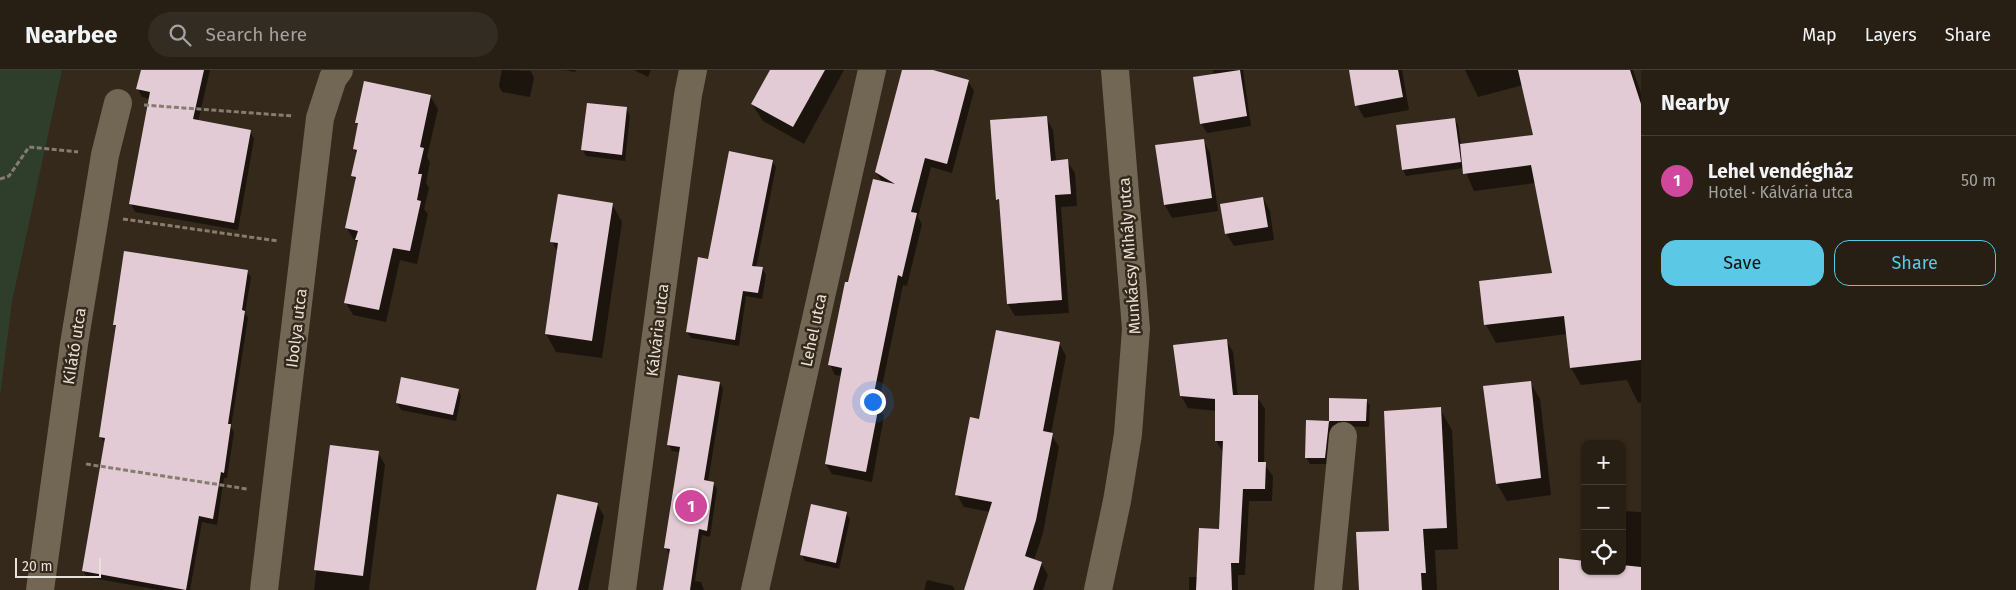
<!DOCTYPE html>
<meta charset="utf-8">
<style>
body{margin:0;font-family:"Fira Sans",sans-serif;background:#332c22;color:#f1f3f6}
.controls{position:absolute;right:15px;bottom:15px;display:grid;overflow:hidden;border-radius:10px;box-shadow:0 1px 4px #0004}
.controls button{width:45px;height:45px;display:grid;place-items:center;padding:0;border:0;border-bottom:1px solid #433d34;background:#271f14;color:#f1f3f6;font:25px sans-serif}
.scale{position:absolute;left:15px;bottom:12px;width:86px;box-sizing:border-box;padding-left:5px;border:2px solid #e8e1d8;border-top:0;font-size:14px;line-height:18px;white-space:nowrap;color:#e8e1d8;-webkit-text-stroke:4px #34291b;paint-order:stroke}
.you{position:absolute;left:872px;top:331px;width:18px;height:18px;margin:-12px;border:4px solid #fff;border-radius:50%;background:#1a73e8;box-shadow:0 0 0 8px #1a73e833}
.badge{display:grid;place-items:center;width:32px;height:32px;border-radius:50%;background:#5bc8e6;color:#fff;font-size:16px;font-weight:700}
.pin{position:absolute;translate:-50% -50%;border:2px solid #fff;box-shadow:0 1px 5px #0006}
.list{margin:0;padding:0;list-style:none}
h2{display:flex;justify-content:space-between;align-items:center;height:65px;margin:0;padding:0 20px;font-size:21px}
h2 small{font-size:16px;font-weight:400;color:#a4a2a0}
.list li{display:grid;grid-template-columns:32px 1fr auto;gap:15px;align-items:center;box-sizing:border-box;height:90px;padding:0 20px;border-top:1px solid #433d34}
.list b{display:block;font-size:19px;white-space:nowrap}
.list p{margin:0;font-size:16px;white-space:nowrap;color:#a4a2a0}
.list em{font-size:16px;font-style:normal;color:#a4a2a0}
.actions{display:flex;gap:10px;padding:15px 20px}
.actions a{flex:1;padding:11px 0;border:1px solid #5bc8e6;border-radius:15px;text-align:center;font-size:18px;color:#5bc8e6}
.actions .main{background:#5bc8e6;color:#111}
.icon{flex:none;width:28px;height:28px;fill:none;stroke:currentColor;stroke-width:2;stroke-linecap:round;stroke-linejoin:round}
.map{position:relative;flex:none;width:1641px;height:520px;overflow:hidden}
header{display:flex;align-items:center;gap:30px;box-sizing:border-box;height:70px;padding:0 25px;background:#271f14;border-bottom:1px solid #433d34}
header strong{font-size:24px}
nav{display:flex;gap:28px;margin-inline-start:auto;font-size:18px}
.search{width:350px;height:45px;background:#332c22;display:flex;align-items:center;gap:12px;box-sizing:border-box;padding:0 18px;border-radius:28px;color:#a4a2a0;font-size:19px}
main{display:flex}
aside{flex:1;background:#271f14}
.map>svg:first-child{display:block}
.green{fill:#2f3d2b}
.shadow{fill:#0007}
.building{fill:#e3cbd5}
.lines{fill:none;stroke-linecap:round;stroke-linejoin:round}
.path{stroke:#867d72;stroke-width:3;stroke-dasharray:5 2.5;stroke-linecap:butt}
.minor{stroke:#726655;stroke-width:28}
.labels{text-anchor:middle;stroke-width:5;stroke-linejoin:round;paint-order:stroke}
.street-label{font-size:16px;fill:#e8e1d8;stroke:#34291b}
</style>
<header>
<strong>Nearbee</strong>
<div class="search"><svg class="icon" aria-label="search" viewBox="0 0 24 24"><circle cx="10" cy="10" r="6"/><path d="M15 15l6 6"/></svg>Search here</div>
<nav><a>Map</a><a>Layers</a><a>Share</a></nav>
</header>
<main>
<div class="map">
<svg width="1641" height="520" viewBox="0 0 1641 520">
<rect width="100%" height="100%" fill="#34291b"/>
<path class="green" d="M0,0H62L12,232L0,327Z"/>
<g class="shadow">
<path d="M142,0H210L198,52L250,61L254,69L238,160L135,142L131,134L150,29L142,27L138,19Z"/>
<path d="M502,0L531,1L534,8L530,27L502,22L499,16Z"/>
<path d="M564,0H576L575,2Z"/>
<path d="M634,0H651L648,7Z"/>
<path d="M771,0H844L804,74L763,51L752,34Z"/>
<path d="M903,0H928L968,11L974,21L952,103L931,97L918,147L922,154L907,216L903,215L878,336L884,346L872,412L832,404L826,394L842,306L835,305L830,295L849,214L882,112L876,102Z"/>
<path d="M1213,0H1243L1251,56L1207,63L1201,53L1214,5Z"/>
<path d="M1350,0H1402L1409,40L1364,48L1357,35Z"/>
<path d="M1465,0H1633L1641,23V332L1638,333L1627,310L1581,315L1571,298L1567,264L1496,273L1486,255L1480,212L1553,204L1536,113L1474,121L1464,98L1406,106L1403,100L1455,49L1458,55L1461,75L1534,66L1523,15L1478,27Z"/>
<path d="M430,26L438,39L427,87L430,92L426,113L429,118L424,139L428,144L417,194L400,190L386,252L353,245L346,233L359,173L354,170L346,157L356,111L353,106L357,84L354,79L359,57L356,53Z"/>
<path d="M626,39L630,45L625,91L586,86L583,80Z"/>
<path d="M1046,47L1053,60L1056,91H1067L1075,103L1077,136L1061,137L1069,243L1015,246L1008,234L1001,135L998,129Z"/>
<path d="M1203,70L1210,83L1218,141L1172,148L1165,135Z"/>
<path d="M772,91L776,97L756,198H762L766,205L762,229L746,226L739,276L691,268L687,262L709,190Z"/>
<path d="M1263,128L1270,141L1274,170L1234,176L1226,163Z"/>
<path d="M612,134L622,152L602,288L556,282L546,264L558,182L552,172Z"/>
<path d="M247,201L251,207L245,243L248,248L231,357L234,362L227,408H224L217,455L202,452L190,520H159L87,507L83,501L106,374L100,367L117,259L114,254Z"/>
<path d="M1226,270L1233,282L1238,327H1257L1265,339L1264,394L1273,406L1272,431H1249L1245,505H1238V520H1189V507H1198L1221,461L1224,384L1216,371V341L1188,338L1181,326Z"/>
<path d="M1059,273L1066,286L1051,364L1059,377L1043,463L1034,490L1041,493L1048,505L1043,520H966L990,442L964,437L957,425L980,351Z"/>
<path d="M402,308L458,320L461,326L456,351L401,340L397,333Z"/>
<path d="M1530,312L1540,329L1551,425L1507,431L1497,414Z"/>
<path d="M720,313L723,319L708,412L713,413L717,419L710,467L702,465L695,511L701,512L704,520H664L669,484L666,478L680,382L672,381L668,374Z"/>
<path d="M1331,329L1366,330L1370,336L1369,357L1332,356L1328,394H1310L1306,387L1307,351L1330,352Z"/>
<path d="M1440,339L1452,360L1458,479L1435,480L1437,520H1360L1391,462Z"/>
<path d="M332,376L378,382L385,395L369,520H314Z"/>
<path d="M597,434L604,446L588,520H537Z"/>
<path d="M1622,441L1641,442V520H1561L1585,501H1622Z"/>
<path d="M846,443L850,449L839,499L805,491L802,485Z"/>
<path d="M927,510L953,516L955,520H924Z"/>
</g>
<g class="building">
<path d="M141,0H204L193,49L251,60L234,153L129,134L150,22L136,19Z"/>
<path d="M770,0H825L793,57L751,34Z"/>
<path d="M902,0H933L969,10L947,94L925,88L911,142L917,143L902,207L898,205L872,333L879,335L866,402L825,394L842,298L828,295L845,212H848L873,109L895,114L875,102Z"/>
<path d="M1240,0L1247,46L1200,54L1193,7Z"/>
<path d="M1349,0H1398L1403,27L1355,36Z"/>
<path d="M1518,0H1630L1641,34V290L1570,298L1564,246L1484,255L1479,211L1552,203L1531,95L1463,104L1460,74L1533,65Z"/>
<path d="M364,11L431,25L420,77L424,78L418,104H422L417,130L421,131L410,181L393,178L379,240L344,233L358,170H355L358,161L345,158L356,107L351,106L357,80L353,79L358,53H355Z"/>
<path d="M587,33L627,37L622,85L581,80Z"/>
<path d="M1047,46L1051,91L1068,89L1071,124L1055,125L1062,230L1007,234L999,129L996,130L990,50Z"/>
<path d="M1455,48L1461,92L1402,100L1396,55Z"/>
<path d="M1204,69L1212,128L1164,135L1155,75Z"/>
<path d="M729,81L773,90L752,196L763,197L758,223L743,221L735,270L686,262L698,187L708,189Z"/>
<path d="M558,124L613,133L592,271L545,264L558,173L550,172Z"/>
<path d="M1263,127L1268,157L1225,164L1220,134Z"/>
<path d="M124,181L248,200L242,240L245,241L228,354H231L224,403L221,402L213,449L199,446L186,520L82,501L105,368L99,367L116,255H113Z"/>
<path d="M996,260L1060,272L1043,361L1053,363L1036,450L1025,486L1042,492L1033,520H964L992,432L955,425L970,347L979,349Z"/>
<path d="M1227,269L1233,325H1258V392H1266L1265,419H1243L1239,493H1231L1232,520H1196L1199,458L1219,459L1223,371H1215V329L1180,326L1173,275Z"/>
<path d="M678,305L720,312L704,410L714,412L707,461L699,459L690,520H663L670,479L664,478L680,377L667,375Z"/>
<path d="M401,307L459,319L453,345L396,333Z"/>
<path d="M1531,311L1541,408L1496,414L1483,316Z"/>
<path d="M1329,328L1367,329L1366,351H1329Z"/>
<path d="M1441,337L1447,458L1423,459L1426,503H1421L1422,520H1359L1356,462L1389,461L1384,341Z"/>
<path d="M1306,350L1329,351L1325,388H1305Z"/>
<path d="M330,375L379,381L363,506L314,500Z"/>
<path d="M557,424L598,433L578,520H536Z"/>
<path d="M811,434L847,442L836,493L800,485Z"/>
<path d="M1559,488L1585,491V501H1622V495L1641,497V520H1559Z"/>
</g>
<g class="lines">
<g class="path">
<path d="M144,35L293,46"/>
<path d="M0,109L9,106L29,77L78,82"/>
<path d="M123,149L278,171"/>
<path d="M86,394L247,419"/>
</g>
<g class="minor">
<path d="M40,520L74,274L105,85L118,33"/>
<path d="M264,520L320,48L333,8L339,0"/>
<path d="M622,520L688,25L693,0"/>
<path d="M755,520L872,0"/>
<path d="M1098,520L1117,431L1128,364L1136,259L1115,0"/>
<path d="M1328,520L1343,366"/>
</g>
</g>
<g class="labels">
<g class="street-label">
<text transform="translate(1129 186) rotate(-94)" y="6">Munkácsy Mihály utca</text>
<text transform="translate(296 258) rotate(-83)" y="6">Ibolya utca</text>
<text transform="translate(657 260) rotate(-83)" y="6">Kálvária utca</text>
<text transform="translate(813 260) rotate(-78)" y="6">Lehel utca</text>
<text transform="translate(74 276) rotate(-81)" y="6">Kilátó utca</text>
</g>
</g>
</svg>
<div class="controls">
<button>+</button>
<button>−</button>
<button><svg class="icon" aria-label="locate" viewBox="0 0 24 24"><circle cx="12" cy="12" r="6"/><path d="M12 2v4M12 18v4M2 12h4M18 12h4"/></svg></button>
</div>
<div class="scale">20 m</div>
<div class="you"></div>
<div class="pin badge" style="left:691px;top:436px;background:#d1479c">1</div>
</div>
<aside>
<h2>Nearby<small></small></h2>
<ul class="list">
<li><span class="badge" style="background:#d1479c">1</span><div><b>Lehel vendégház</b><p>Hotel · Kálvária utca</p></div><em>50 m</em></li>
</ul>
<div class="actions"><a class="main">Save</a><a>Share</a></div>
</aside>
</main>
